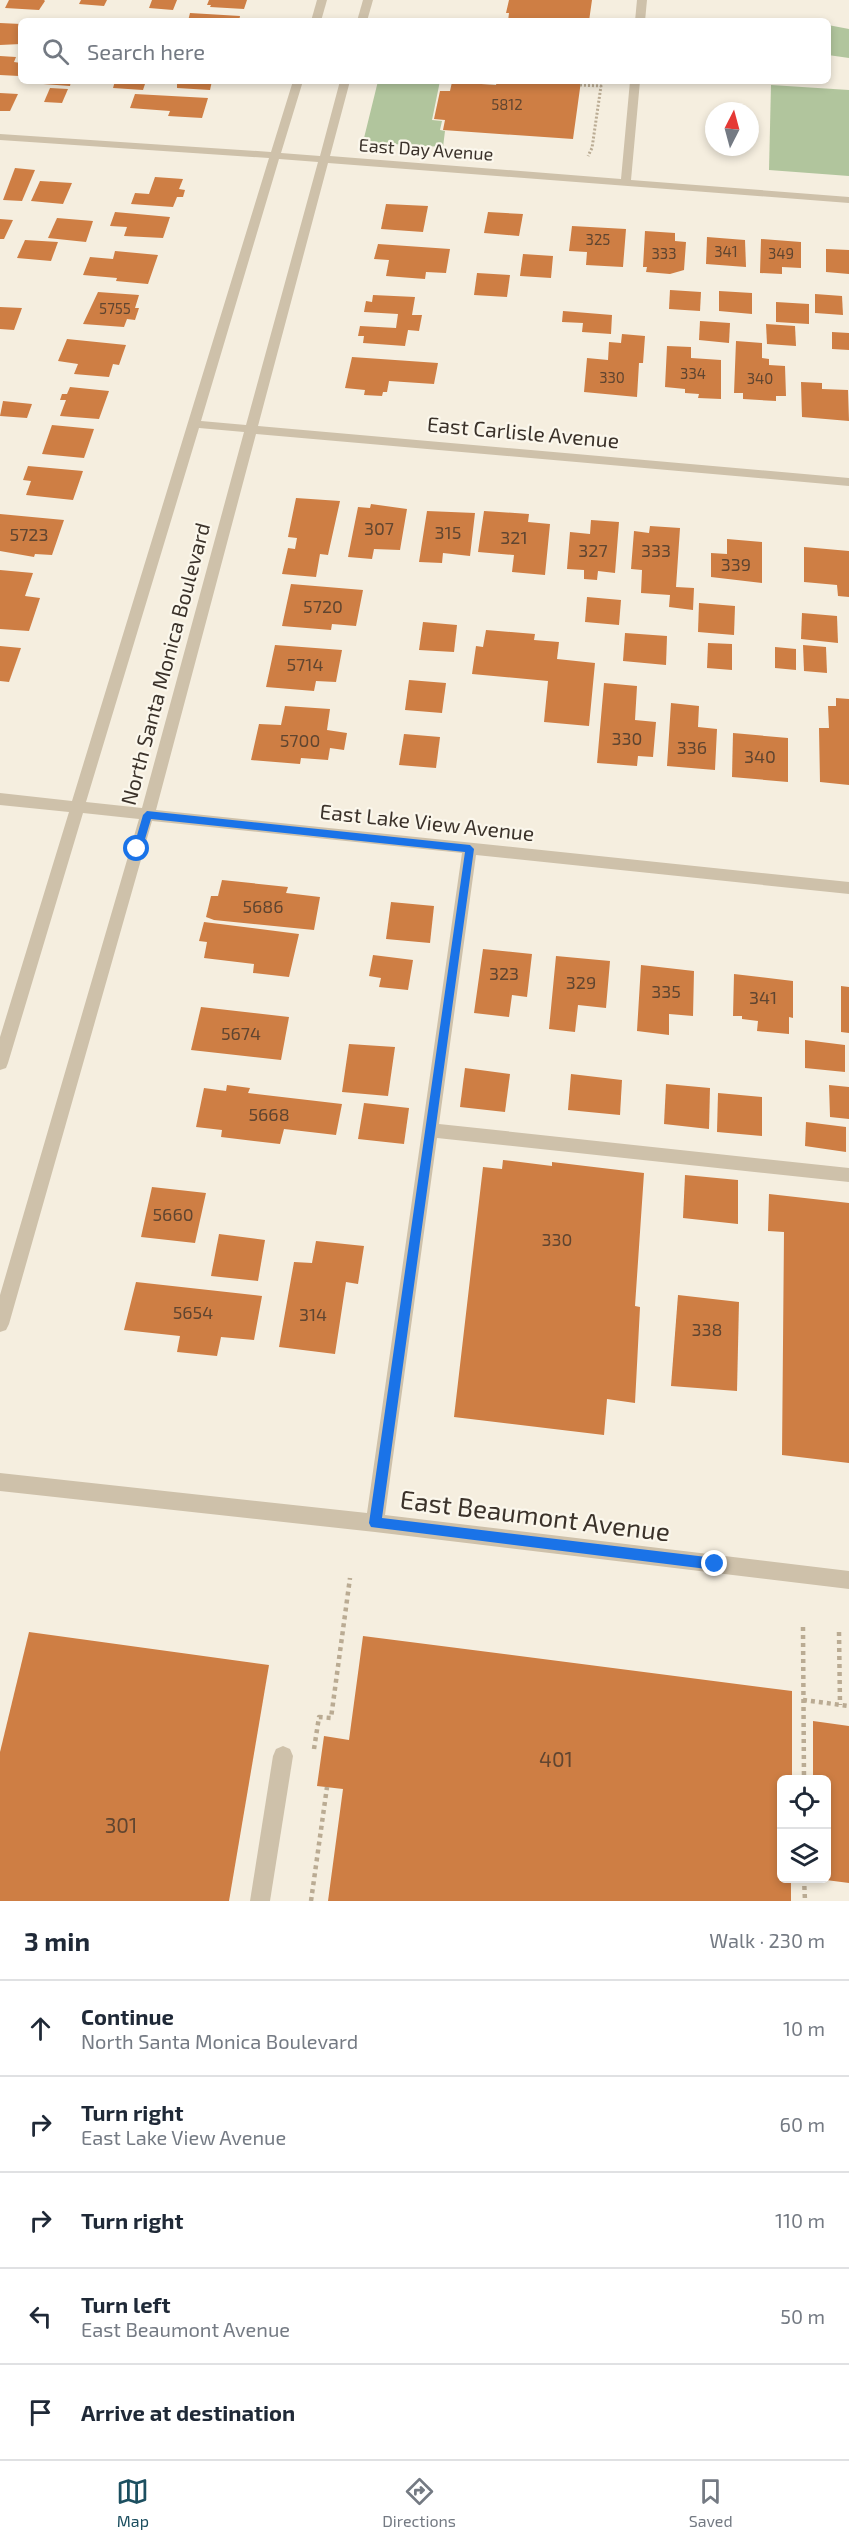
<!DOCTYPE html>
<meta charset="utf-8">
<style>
body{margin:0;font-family:"Exo 2",sans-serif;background:#f6f6f7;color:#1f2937}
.controls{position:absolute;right:18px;bottom:18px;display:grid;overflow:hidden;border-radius:9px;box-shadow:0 3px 9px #0003}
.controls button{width:54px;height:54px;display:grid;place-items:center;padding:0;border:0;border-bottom:2px solid #e0e1e3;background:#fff;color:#1f2937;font:30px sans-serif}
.compass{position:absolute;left:705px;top:102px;width:54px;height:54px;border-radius:50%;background:#fff;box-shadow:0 3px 9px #0003;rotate:6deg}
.stop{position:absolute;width:18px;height:18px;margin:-14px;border:4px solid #1a73e8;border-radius:50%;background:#fff}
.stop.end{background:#1a73e8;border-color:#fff;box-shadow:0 2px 6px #0008}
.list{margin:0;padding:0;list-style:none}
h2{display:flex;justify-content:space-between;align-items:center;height:78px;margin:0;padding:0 24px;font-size:26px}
h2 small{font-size:20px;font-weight:400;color:#747a83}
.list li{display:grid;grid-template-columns:39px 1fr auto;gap:18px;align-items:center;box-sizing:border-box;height:96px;padding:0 24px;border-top:2px solid #e0e1e3}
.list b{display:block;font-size:22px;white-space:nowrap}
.list p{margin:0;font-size:20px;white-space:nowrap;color:#747a83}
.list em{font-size:20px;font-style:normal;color:#747a83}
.icon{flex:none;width:33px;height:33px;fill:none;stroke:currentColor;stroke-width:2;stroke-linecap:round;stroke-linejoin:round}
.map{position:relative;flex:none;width:849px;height:1901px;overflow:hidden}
.search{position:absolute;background:#fff;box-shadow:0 3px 9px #0003;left:18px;right:18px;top:18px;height:66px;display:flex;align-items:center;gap:15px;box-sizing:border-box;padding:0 21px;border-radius:9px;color:#747a83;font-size:22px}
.sheet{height:558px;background:#fff}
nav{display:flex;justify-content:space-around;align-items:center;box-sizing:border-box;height:84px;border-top:2px solid #e0e1e3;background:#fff;font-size:16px;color:#747a83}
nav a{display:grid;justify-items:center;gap:3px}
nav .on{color:#1c4f60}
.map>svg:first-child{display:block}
.green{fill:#b1c59d}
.building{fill:#ce7e44}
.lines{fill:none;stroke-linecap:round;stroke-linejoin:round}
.path-far1{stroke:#baab93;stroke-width:3;stroke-dasharray:2 2;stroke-linecap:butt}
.path{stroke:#baab93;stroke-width:4.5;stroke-dasharray:4 4;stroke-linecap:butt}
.minor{fill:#cec1aa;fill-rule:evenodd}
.route{fill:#1a73e8}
.labels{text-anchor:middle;stroke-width:4.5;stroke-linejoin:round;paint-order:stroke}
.far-number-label{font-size:15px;fill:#604530}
.far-street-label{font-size:18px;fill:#3b322a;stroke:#fbf7ec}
.number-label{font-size:18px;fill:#604530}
.street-label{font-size:21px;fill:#3b322a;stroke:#fbf7ec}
.near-number-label{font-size:21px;fill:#604530}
.near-street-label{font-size:26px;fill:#3b322a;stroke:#fbf7ec}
</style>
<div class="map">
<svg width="849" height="1901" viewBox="0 0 849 1901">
<rect width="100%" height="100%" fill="#f5eedf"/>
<g class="green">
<path d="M828,25L849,29V58L828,55Z"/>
<path d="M378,81H440L432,120L442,121L440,130L445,131L443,147L375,143L364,138Z"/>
<path d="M771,85L849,90V176L769,170Z"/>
</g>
<g class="building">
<path d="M9,0H44L45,1L39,10L5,8Z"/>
<path d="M81,0H107L104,6L79,4Z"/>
<path d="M152,0H177L173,10L149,8Z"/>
<path d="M209,0H247L244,9L210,7L211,5H207Z"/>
<path d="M509,0H592L589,21H508L509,13H506Z"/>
<path d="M190,13L240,16L239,21H188Z"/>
<path d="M0,23L21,24V44L0,45Z"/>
<path d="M0,56L16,57L14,62L21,63L19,76L0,75Z"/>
<path d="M44,81H71L70,86L43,84Z"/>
<path d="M115,81H146L143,90L113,88Z"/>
<path d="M177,81H212L210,90L177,88Z"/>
<path d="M497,81H581L573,139L443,130L445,120L434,119L440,91H450L452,82L496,85Z"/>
<path d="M50,88L68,89L62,103L44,102Z"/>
<path d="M0,93L18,94L10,111H0Z"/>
<path d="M135,94L208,98L202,118L168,116L170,111L130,108Z"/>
<path d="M15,168L35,170L22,201L3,200Z"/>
<path d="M155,177L183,179L179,189L185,190L183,197H177L173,207L131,204L135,193L149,194Z"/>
<path d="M40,181L72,183L63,204L31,201Z"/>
<path d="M386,204L428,206L423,232L381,229Z"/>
<path d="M115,212L170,217L163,238L124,236L127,227L110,226Z"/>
<path d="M488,212L523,214L519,236L484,233Z"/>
<path d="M57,218L93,221L86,242L48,238Z"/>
<path d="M0,219L13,220L4,239H0Z"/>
<path d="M572,226L626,229L623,267L586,265L587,252L569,251Z"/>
<path d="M645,231L675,233V241L686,242L684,270L670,274L646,272L647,267H643Z"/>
<path d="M707,237L745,240L746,267L706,264Z"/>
<path d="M761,239L801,242V268L782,267V274L760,273Z"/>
<path d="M25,240L58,242L51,261L17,258Z"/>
<path d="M378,244L450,249L446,273L426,272L425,279L386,276L389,260L374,259Z"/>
<path d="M826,249L849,250V274L826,272Z"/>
<path d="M115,251L158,255L148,284L116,281L117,278L83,275L90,257L113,259Z"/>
<path d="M523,254L553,256L551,278L520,276Z"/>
<path d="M477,273L510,275L507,297L474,295Z"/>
<path d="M670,290L701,292L700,311L669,309Z"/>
<path d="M719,291L752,293V314L719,311Z"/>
<path d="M98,292L139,295L135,308H139L135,320L127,319L124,327L83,324Z"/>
<path d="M815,294L842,296L843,315L815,313Z"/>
<path d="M373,295L415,297L412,315H422L419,331L408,330L405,346L363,343L364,336H358L360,326L396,328L398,314L364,312L366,301L372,302Z"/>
<path d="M776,302L809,304V324L776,322Z"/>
<path d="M0,307L22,308L14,330L0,329Z"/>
<path d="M563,311L612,315L611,334L582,332L583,323L562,322Z"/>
<path d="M700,321L730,323L729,343L699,340Z"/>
<path d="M766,324L795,326L796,346L767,344Z"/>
<path d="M832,332L849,333V350L832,349Z"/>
<path d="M622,334L645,336L643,363H639L637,397L584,392L587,358L608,360L609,342L621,343Z"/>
<path d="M67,339L126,345L119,365L113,364L109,377L74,374L78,364L58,361Z"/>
<path d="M736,341L762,343V358L769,359V365L785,366L786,396H776V401L743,399V393H734Z"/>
<path d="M667,346L691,347V358L721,360V399L698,398L699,394L685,393V389L665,387Z"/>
<path d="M352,357L438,363L434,384L389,381L387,392H383L382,396L364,395L365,390L345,388Z"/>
<path d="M801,382L822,383V389L848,390L849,421L802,417Z"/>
<path d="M70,387L109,391L99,419L60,416L66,400H60L62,394H67Z"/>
<path d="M3,401L32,404L27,418L0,416Z"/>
<path d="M52,425L94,429L84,458L42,454Z"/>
<path d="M28,466L83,471L73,500L26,495L31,481L23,480Z"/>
<path d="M296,498L340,501L328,555L320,554L316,577L282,574L288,548L295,549L297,538L288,537Z"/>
<path d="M371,504L407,509L400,550L374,549L372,559L348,557L358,507L370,508Z"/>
<path d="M427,511L475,513L470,556L443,553L442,563L419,562Z"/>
<path d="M484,511L529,514L528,522L550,524L545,575L512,572L514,555L478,552Z"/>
<path d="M0,514L64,520L52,555L35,554L34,557L0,551Z"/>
<path d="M591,520L619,522L615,573L598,571L597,580L584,579V570L567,569L570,532L590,534Z"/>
<path d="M650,526L680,528L676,587L694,588L693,610L669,607L670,595L641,593L642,570L631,569L634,531L649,533Z"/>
<path d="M727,539L762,542V583L711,577V553L727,554Z"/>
<path d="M804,547L849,551V597L838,596L837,585L804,582Z"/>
<path d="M0,570L33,573L25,596L40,598L29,631L0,629Z"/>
<path d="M291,584L363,590L356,626L332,624L331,630L282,626Z"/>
<path d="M587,597L621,600L619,625L585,622Z"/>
<path d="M699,603L735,606L734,635L698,632Z"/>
<path d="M802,613L837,616L838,643L801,639Z"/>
<path d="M423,622L457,625L454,652L419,650Z"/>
<path d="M486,630L535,634L534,640L559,642L557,659L595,663L589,726L544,722L548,681L472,674L476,646L483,647Z"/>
<path d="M625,633L667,636L666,665L623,661Z"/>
<path d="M708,643L732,644V670L707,668Z"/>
<path d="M275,645L342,650L336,682L316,681L314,691L266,687Z"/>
<path d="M803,645L826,647L827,673L804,671Z"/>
<path d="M0,646L21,648L9,682L0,681Z"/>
<path d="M775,647L796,649V670L775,668Z"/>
<path d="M409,680L446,683L442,713L405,710Z"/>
<path d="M604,683L637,686L635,720L656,722L653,757L638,756L637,766L597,763Z"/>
<path d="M836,698L849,699V785L820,782L819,728H829L828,706H836Z"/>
<path d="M671,703L699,706L698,727L717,729L715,770L667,766Z"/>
<path d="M285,706L330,709L327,730L347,733L344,750L330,748L328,760L301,758L300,764L251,760L259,724L281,725Z"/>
<path d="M733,733L788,738V782L732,777Z"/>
<path d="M404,734L440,737L436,768L399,765Z"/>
<path d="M222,880L288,887L286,893L320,897L314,930L214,920L206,917L211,896H218Z"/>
<path d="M391,902L434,906L430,943L386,939Z"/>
<path d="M204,922L299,934L289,977L253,973L254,964L204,958L207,942L199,941Z"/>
<path d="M483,949L532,954L527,997L512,995L509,1017L474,1013Z"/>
<path d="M373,955L413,960L408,990L379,987L381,978L369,976Z"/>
<path d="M556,956L610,961L606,1008L578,1005L575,1032L549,1029Z"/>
<path d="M641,965L694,971L693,1016L669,1014V1035L637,1031Z"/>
<path d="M734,974L793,981V1018L789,1017V1034L757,1031L758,1021L742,1019V1016H733Z"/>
<path d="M841,986L849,987V1033L841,1032Z"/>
<path d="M201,1007L289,1017L281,1060L191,1050Z"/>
<path d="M805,1040L845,1045V1072L805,1068Z"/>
<path d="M349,1044L395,1047L388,1096L342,1092Z"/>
<path d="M465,1068L510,1074L505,1112L460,1107Z"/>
<path d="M571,1074L622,1080L620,1115L568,1110Z"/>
<path d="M666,1084L710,1088L709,1129L664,1124Z"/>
<path d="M227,1085L250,1088L248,1093L342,1104L336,1135L284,1129L280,1144L221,1137L222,1130L196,1127L204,1088L226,1091Z"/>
<path d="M829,1085L849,1087V1119L830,1117Z"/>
<path d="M718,1093L762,1097V1136L717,1132Z"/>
<path d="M364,1103L409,1108L404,1144L358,1139Z"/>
<path d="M806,1122L846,1127V1152L805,1146Z"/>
<path d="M503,1160L552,1166V1162L644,1173L635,1306L640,1307L635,1403L607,1399L604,1435L454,1417L483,1167L502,1169Z"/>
<path d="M685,1175L738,1180V1224L683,1218Z"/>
<path d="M152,1187L206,1193L195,1243L141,1237Z"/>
<path d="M769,1194L849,1203V1463L782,1455L784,1232L768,1231Z"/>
<path d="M219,1234L265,1240L258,1281L211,1276Z"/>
<path d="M316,1241L364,1246L358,1284L346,1282L335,1354L279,1347L294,1262L312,1263Z"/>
<path d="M136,1282L262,1296L254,1340L221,1337L217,1356L177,1352L180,1336L124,1330Z"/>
<path d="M678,1295L739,1302L737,1391L671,1386Z"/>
<path d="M29,1632L269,1665L229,1901H0V1752Z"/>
<path d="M363,1636L792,1691V1780H782V1878H791V1901H328L343,1789L317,1786L324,1736L349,1740Z"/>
<path d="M813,1721L849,1726V1883L826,1880V1780H813Z"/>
</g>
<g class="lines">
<path class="path-far1" d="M580,85L601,86L592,148L588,156"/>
<g class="path">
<path d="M803,1627L804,1780"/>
<path d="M839,1632L840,1705"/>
<path d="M803,1700L849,1706"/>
<path d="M314,1749L319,1717L331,1718L350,1578"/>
<path d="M804,1878L805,1901"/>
<path d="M311,1901L327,1787"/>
</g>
<g class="minor">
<path d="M317,0H327L321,21H311Z"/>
<path d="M363,0H373L367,21H357Z"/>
<path d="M637,0H647L645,21H635Z"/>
<path d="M293,81H303L281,153L320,156L340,81H350L330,156L621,179L630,81H640L631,180L849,197V203L328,163L258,426L849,478V486L256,434L156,810L849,882V894L476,855L439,1124L849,1168V1182L437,1138L385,1515L849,1571V1589L375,1532L0,1491V1473L367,1513L462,853L152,821L9,1324L6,1330L0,1332V1295L139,819L83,813L8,1063L6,1068L0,1070V1037L69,812L0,805V793L72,801L269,158L0,140V134L271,152ZM279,159L318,162L246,425L201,421ZM199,428L244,432L142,808L86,802Z"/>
<path d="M283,1746L290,1749L293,1756L270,1901H250L273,1756L276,1749Z"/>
</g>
</g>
<path class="route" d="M147,811L470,845L474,849L382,1518L715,1558L721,1564L719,1568L715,1570L371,1527L369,1523L465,852L151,819L142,849L137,853L133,849L143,815Z"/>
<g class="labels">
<g class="far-number-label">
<text x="507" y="110">5812</text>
<text x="598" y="245">325</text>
<text x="726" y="257">341</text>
<text x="664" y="259">333</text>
<text x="781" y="259">349</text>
<text x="115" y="314">5755</text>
<text x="693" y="379">334</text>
<text x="612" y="383">330</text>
<text x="760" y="384">340</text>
</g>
<g class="far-street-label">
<text transform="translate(426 150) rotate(4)" y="6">East Day Avenue</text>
</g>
<g class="number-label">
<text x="379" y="535">307</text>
<text x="448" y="539">315</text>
<text x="29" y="541">5723</text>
<text x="514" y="544">321</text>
<text x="593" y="557">327</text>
<text x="656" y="557">333</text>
<text x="736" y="571">339</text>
<text x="323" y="613">5720</text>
<text x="305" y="671">5714</text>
<text x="627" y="745">330</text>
<text x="300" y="747">5700</text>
<text x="692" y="754">336</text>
<text x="760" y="763">340</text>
<text x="263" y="913">5686</text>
<text x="504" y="980">323</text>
<text x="581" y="989">329</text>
<text x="666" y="998">335</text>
<text x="763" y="1004">341</text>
<text x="241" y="1040">5674</text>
<text x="269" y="1121">5668</text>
<text x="173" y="1221">5660</text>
<text x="557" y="1246">330</text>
<text x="193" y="1319">5654</text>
<text x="313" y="1321">314</text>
<text x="707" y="1336">338</text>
</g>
<g class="street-label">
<text transform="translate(523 433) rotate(5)" y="7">East Carlisle Avenue</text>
<text transform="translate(166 664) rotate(-75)" y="7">North Santa Monica Boulevard</text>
<text transform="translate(427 823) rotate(6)" y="7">East Lake View Avenue</text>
</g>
<g class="near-number-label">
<text x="556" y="1767">401</text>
<text x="121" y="1833">301</text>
</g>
<g class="near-street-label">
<text transform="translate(535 1516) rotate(7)" y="9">East Beaumont Avenue</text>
</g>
</g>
</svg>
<div class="controls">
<button><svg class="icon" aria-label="locate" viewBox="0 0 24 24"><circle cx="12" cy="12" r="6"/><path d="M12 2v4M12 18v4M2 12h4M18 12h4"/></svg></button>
<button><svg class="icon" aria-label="layers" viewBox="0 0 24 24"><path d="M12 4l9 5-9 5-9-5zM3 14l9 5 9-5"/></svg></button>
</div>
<svg class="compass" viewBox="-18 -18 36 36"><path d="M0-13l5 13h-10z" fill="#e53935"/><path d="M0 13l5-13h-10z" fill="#747a83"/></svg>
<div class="stop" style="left:137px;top:849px"></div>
<div class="stop end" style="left:715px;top:1564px"></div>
<div class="search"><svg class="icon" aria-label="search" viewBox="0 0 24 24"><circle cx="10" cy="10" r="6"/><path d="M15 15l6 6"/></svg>Search here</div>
</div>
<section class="sheet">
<h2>3 min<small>Walk · 230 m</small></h2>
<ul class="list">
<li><svg class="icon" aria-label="ahead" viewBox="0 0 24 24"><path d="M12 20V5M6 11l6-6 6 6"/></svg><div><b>Continue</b><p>North Santa Monica Boulevard</p></div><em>10 m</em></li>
<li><svg class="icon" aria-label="right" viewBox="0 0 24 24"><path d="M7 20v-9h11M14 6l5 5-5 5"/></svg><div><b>Turn right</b><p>East Lake View Avenue</p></div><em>60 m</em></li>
<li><svg class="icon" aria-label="right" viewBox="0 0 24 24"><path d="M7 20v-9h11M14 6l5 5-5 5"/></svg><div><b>Turn right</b></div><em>110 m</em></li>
<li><svg class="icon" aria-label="left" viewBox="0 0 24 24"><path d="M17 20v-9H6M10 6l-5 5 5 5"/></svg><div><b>Turn left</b><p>East Beaumont Avenue</p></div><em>50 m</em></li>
<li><svg class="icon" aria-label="arrive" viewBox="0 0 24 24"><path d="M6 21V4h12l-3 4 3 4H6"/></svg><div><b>Arrive at destination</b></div></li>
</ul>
</section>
<nav>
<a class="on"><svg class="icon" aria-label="map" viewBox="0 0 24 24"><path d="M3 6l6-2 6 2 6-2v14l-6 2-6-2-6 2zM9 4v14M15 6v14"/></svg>Map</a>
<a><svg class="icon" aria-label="directions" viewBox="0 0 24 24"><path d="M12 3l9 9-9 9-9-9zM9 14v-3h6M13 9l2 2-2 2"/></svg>Directions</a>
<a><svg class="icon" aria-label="saved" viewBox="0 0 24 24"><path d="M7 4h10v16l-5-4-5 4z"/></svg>Saved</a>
</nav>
